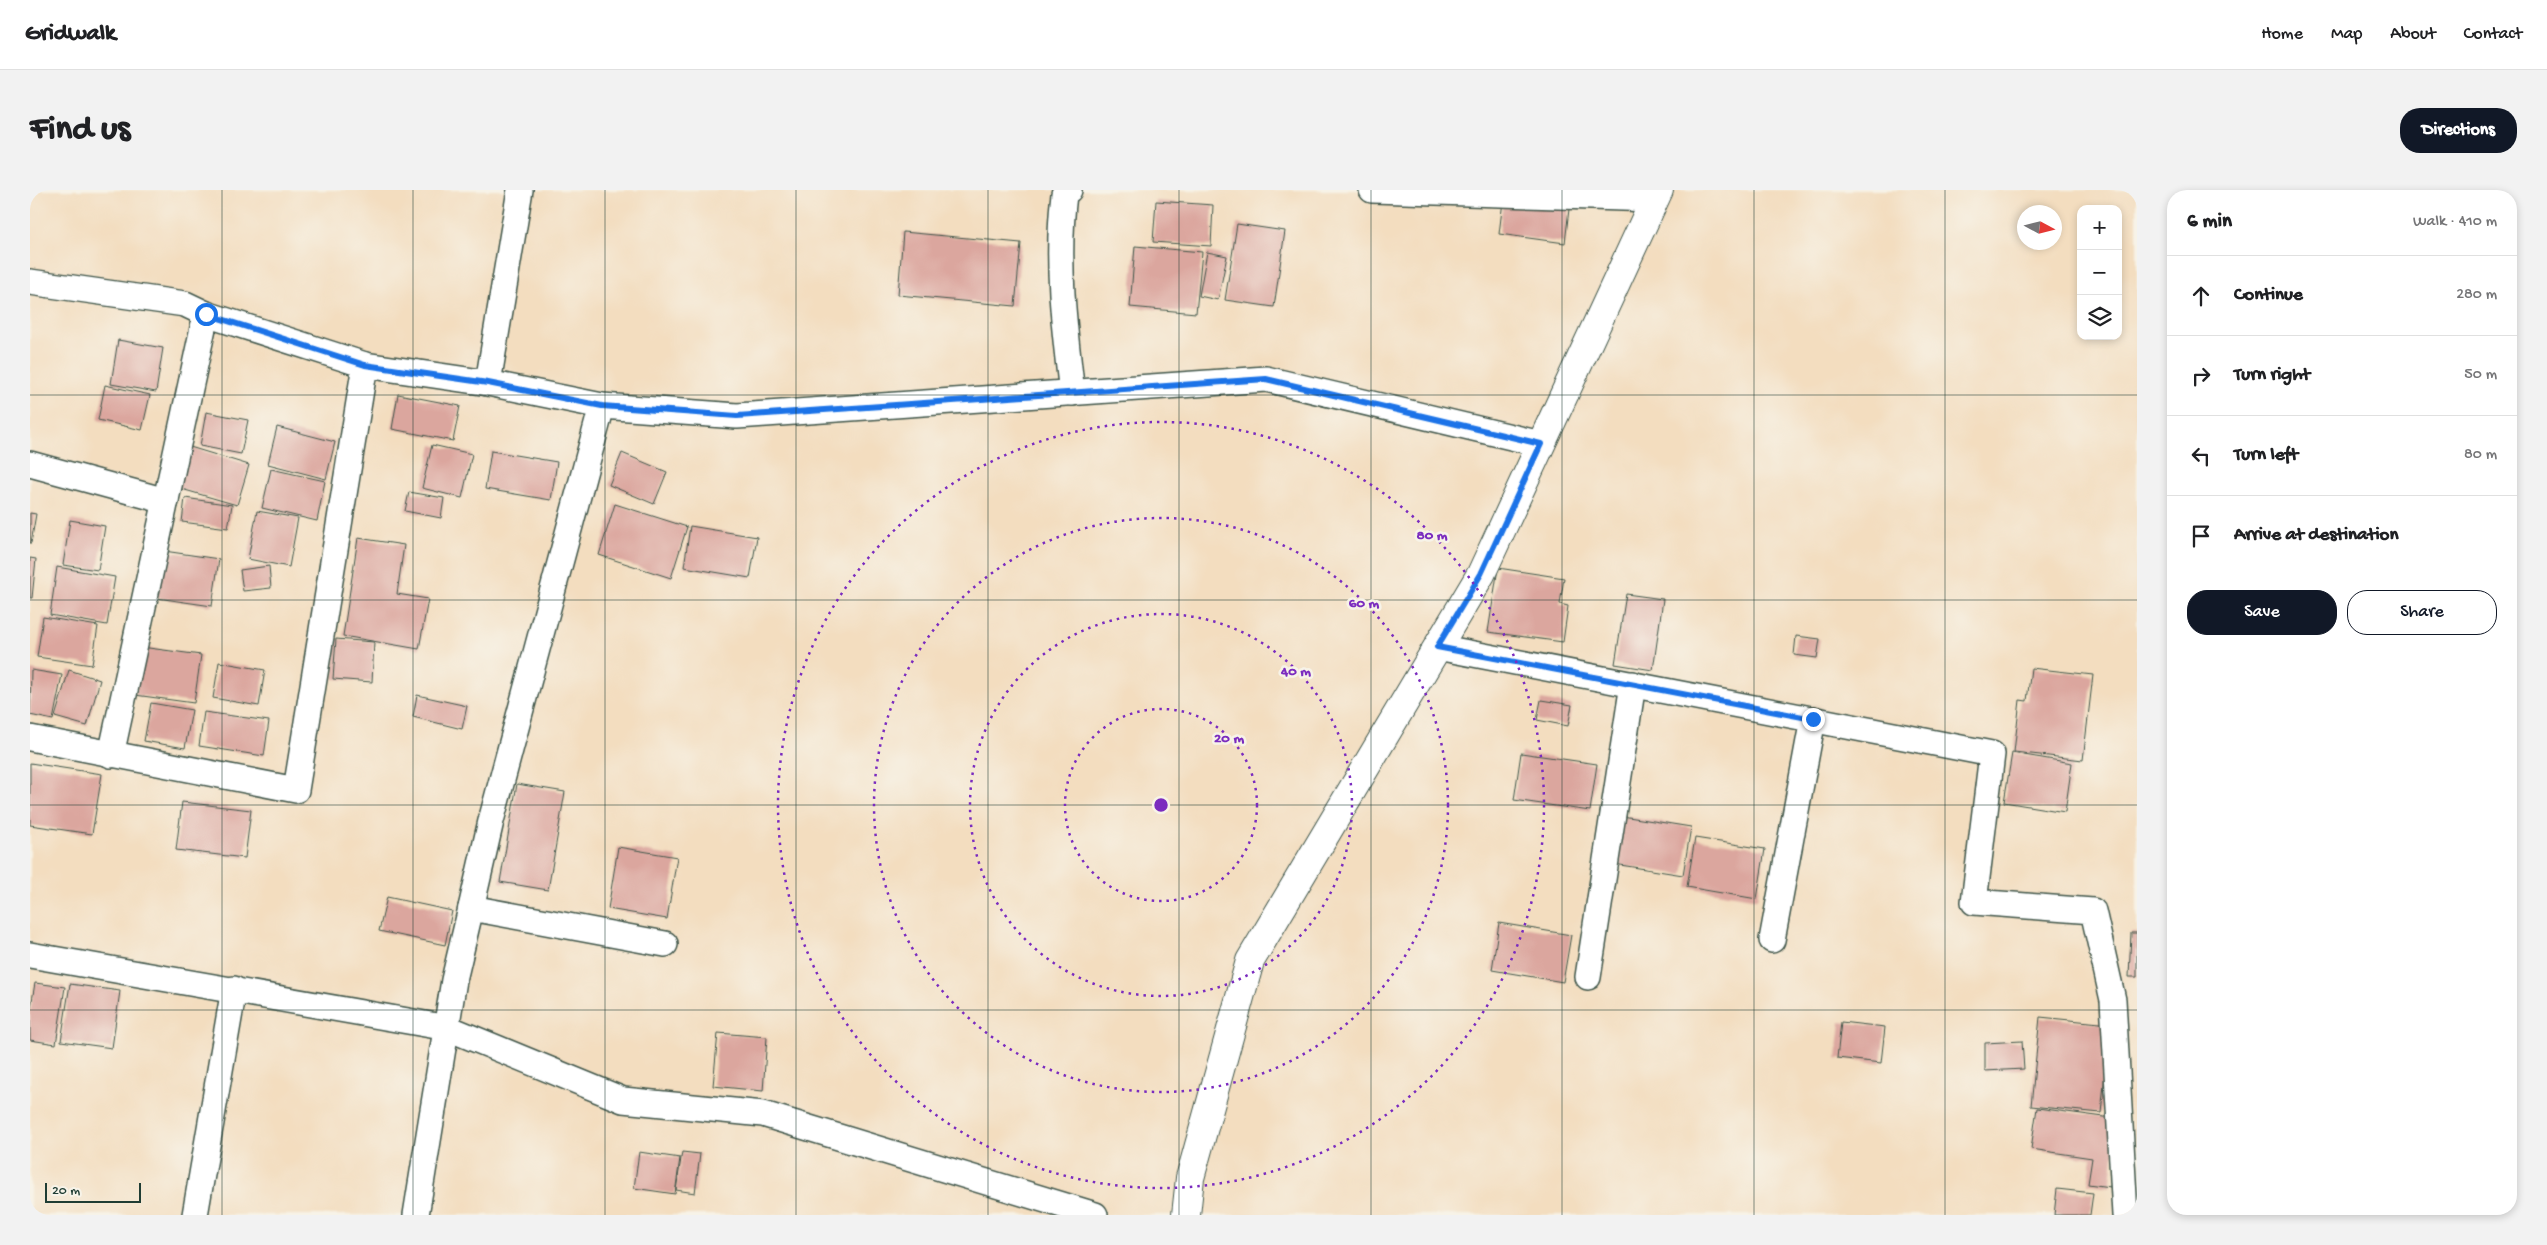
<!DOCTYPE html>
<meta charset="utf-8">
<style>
body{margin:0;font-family:"Gochi Hand",sans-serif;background:#f2f2f2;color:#202124}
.controls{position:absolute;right:15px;top:15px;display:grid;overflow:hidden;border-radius:10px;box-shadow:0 2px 8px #0003}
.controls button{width:45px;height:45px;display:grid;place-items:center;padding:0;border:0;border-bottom:1px solid #e0e0e0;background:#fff;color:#202124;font:25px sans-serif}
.compass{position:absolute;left:1987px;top:15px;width:45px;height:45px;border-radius:50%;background:#fff;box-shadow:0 2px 8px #0003;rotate:97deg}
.scale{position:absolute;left:15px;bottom:12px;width:96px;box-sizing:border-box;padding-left:5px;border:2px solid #1f3d34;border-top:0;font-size:14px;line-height:18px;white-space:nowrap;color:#1f3d34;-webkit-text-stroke:4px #f7f3e8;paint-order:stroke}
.stop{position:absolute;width:15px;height:15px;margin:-11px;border:4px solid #1a73e8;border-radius:50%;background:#fff}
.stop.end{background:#1a73e8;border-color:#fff;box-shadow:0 1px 5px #0008}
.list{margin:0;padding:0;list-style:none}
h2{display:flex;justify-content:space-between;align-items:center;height:65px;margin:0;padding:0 20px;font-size:21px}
h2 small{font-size:16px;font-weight:400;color:#757577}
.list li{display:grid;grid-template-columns:32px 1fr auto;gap:15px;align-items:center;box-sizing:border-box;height:80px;padding:0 20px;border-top:1px solid #e0e0e0}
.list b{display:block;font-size:19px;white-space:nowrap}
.list em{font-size:16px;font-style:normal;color:#757577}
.actions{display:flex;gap:10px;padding:15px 20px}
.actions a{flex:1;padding:11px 0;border:1px solid #111827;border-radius:20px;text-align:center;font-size:18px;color:#111827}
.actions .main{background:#111827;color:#fff}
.icon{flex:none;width:28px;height:28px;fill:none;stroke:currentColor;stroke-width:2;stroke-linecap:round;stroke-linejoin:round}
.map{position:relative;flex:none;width:2107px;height:1025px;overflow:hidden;border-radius:20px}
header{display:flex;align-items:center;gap:30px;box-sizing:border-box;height:70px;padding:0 25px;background:#fff;border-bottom:1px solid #e0e0e0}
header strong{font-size:24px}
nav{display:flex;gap:28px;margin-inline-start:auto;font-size:18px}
.intro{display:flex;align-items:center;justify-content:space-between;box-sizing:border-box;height:120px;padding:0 30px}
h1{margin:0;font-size:35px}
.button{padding:12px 22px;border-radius:20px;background:#111827;color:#fff;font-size:18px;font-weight:700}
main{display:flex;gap:30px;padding:0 30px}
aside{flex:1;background:#fff;border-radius:20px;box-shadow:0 2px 8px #0003}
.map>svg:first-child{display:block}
.building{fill:#dba69e}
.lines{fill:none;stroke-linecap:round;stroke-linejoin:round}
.minor-casing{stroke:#3f5549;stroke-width:28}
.tertiary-casing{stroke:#3f5549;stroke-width:30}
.minor{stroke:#fff;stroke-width:25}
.tertiary{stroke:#fff;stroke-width:28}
.route{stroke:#1a73e8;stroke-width:6}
.grid{fill:none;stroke:#1f3d34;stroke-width:1;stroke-opacity:0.55}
.ring{fill:none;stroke:#7b2cbf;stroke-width:2.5;stroke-dasharray:2.5 5}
.centre{fill:#7b2cbf;stroke:#f7f3e8;stroke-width:2.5}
.ring-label{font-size:15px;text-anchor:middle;font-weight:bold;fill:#7b2cbf;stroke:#f7f3e8;stroke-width:5;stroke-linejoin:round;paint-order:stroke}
</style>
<header>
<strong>Gridwalk</strong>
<nav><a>Home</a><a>Map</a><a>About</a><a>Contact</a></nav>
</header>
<div class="intro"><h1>Find us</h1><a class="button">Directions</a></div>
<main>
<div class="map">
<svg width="2107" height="1025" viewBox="0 0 2107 1025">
<rect width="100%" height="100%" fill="#f7f3e8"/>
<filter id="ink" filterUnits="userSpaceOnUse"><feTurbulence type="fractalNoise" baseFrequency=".02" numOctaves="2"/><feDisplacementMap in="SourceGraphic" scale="10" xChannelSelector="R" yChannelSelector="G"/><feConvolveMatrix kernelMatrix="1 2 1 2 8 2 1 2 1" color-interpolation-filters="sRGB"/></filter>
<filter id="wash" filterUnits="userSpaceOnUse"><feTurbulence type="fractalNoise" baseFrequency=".0096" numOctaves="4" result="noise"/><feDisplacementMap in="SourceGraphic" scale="20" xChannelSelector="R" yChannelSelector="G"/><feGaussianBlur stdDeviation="1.12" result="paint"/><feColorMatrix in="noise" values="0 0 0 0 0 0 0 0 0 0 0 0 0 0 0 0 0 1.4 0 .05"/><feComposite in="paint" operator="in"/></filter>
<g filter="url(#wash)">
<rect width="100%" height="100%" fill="#f3ddbf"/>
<g id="blocks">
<g class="building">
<path d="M1126,11L1183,15L1181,56L1123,52Z"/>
<path d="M1473,11L1539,19L1535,53L1469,44Z"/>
<path d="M1207,34L1255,41L1244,117L1195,110Z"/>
<path d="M873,42L991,53L985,116L868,105Z"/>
<path d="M1105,56L1172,62L1166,123L1100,117Z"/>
<path d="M1177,62L1197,66L1188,110L1169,106Z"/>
<path d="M88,150L133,158L126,202L81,194Z"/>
<path d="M75,195L120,205L112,240L68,230Z"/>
<path d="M368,204L430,216L423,251L362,239Z"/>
<path d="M176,222L218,230L211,264L170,256Z"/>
<path d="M247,237L305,252L296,289L238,274Z"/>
<path d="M402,255L442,264L432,308L392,298Z"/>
<path d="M160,257L219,275L207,315L148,298Z"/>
<path d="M461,261L527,272L521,310L455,299Z"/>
<path d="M592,263L637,282L624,314L579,295Z"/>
<path d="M241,279L295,291L287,331L232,318Z"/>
<path d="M379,302L414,308L411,328L375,321Z"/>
<path d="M155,308L202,315L198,338L152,332Z"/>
<path d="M585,314L657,337L641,388L569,365Z"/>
<path d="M227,321L268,328L259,377L218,369Z"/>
<path d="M0,323L6,324L1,353H0Z"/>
<path d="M40,330L75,336L68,380L33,375Z"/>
<path d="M660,336L727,347L720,388L654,377Z"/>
<path d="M328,348L374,355L367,404L398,409L389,459L313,446Z"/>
<path d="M134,361L189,369L182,416L127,408Z"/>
<path d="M0,368L6,369L2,408H0Z"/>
<path d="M239,376L241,398L213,401L210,380Z"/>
<path d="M27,377L85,387L77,435L20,425Z"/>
<path d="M1468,378L1534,388L1530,414L1538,416L1533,452L1458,442Z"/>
<path d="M1596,404L1633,409L1623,480L1585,474Z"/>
<path d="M13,427L68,436L62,475L7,467Z"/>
<path d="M1766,446L1790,449L1787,468L1764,465Z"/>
<path d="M306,449L344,452L342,492L303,489Z"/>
<path d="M111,457L171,465L164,513L105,505Z"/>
<path d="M189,472L235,480L229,516L183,508Z"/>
<path d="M2001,478L2063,485L2053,570L1984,562L1990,510L1997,511Z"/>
<path d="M1,480L32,485L23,530L0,525Z"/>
<path d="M39,480L70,490L57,536L25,527Z"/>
<path d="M387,505L437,516L432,539L383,527Z"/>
<path d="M1511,510L1542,515L1538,536L1507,530Z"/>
<path d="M121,513L162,520L155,558L114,551Z"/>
<path d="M174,522L239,531L234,566L169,556Z"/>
<path d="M1491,563L1567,574L1560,621L1484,610Z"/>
<path d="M1982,563L2042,573L2035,622L1974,612Z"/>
<path d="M0,573L72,584L62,644L0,635Z"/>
<path d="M487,594L535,602L518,700L470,692Z"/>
<path d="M152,612L221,620L215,668L146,660Z"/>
<path d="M1592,626L1661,637L1653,685L1584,674Z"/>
<path d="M1665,648L1735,659L1727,709L1657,697Z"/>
<path d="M588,657L647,667L637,729L578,719Z"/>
<path d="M357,707L422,721L415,755L349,741Z"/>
<path d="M1469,733L1541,745L1533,792L1462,780Z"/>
<path d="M2101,743H2107V787H2099Z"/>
<path d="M5,793L35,797L26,854L0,850V823Z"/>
<path d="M40,794L90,801L82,858L31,851Z"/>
<path d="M2010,827L2080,834L2071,923L2001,916Z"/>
<path d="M1811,832L1855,837L1851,873L1807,868Z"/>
<path d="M688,843L737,847L733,901L683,896Z"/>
<path d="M1992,851L1994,879L1955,881V853Z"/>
<path d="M2007,918L2089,929L2080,997L2058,994L2062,968L2001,959Z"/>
<path d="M609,962L650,968L645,1004L604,998Z"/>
<path d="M652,962L670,964L665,1003L646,1000Z"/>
<path d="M2027,999L2063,1003L2060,1025H2024Z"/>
</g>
</g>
</g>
<g filter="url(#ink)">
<use href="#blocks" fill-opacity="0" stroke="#3f5549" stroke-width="1"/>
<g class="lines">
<g class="minor-casing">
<g id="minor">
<path d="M1039,0L1034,4C1026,71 1034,137 1042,203"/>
<path d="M1342,0L1625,9"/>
<path d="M0,92L155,114L176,124L335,175L458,193L572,216L707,226L1236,189L1511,254"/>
<path d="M458,193L490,0"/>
<path d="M0,274L136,311"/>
<path d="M1407,457L1962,564L1944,712L2063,721L2083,810L2095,1025"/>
<path d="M0,548L266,600L335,175"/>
<path d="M81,565L176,124"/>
<path d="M441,718L635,754"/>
<path d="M1742,750L1783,529"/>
<path d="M0,765L418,838L593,910L733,924L1065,1025"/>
<path d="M1558,787L1603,494"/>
<path d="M165,1025L204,799"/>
<path d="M386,1025L424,790L441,718L461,631L572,216"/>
</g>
</g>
<g class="tertiary-casing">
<path id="tertiary" d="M1156,1025L1160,988L1220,771L1451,384L1629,0"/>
</g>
<use href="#minor" class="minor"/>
<use href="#tertiary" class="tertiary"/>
</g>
</g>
<g class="lines" filter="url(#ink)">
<path class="route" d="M176,124L335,175L458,193L572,216L707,226L1236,189L1511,254L1451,384L1407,457L1783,529"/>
</g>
<path class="grid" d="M192,0V1025M383,0V1025M575,0V1025M766,0V1025M958,0V1025M1149,0V1025M1341,0V1025M1532,0V1025M1724,0V1025M1915,0V1025M0,205H2107M0,410H2107M0,615H2107M0,820H2107"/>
<g class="ring">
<circle cx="1131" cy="615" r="96"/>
<circle cx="1131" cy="615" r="191"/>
<circle cx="1131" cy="615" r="287"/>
<circle cx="1131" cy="615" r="383"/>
</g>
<circle cx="1131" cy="615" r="8" class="centre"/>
<g class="ring-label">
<text x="1402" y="349">80 m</text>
<text x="1334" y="417">60 m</text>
<text x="1266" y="485">40 m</text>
<text x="1199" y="552">20 m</text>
</g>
</svg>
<div class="controls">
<button>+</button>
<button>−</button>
<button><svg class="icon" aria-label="layers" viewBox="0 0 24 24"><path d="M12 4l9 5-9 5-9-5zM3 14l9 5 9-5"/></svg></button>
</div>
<svg class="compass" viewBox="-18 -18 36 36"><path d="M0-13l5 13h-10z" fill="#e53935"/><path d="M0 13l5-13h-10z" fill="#757577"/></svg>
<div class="scale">20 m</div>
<div class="stop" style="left:176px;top:124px"></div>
<div class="stop end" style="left:1783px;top:529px"></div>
</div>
<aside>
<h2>6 min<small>Walk · 410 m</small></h2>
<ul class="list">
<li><svg class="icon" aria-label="ahead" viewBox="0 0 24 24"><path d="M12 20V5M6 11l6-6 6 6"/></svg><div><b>Continue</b></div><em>280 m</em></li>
<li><svg class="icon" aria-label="right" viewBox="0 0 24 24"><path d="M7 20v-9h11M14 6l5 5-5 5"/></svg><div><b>Turn right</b></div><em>50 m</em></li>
<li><svg class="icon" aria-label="left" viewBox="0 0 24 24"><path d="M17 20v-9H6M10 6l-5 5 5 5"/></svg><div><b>Turn left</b></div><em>80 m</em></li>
<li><svg class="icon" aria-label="arrive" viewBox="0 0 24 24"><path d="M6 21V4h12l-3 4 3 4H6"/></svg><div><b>Arrive at destination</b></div></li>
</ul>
<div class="actions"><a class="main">Save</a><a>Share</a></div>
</aside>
</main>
